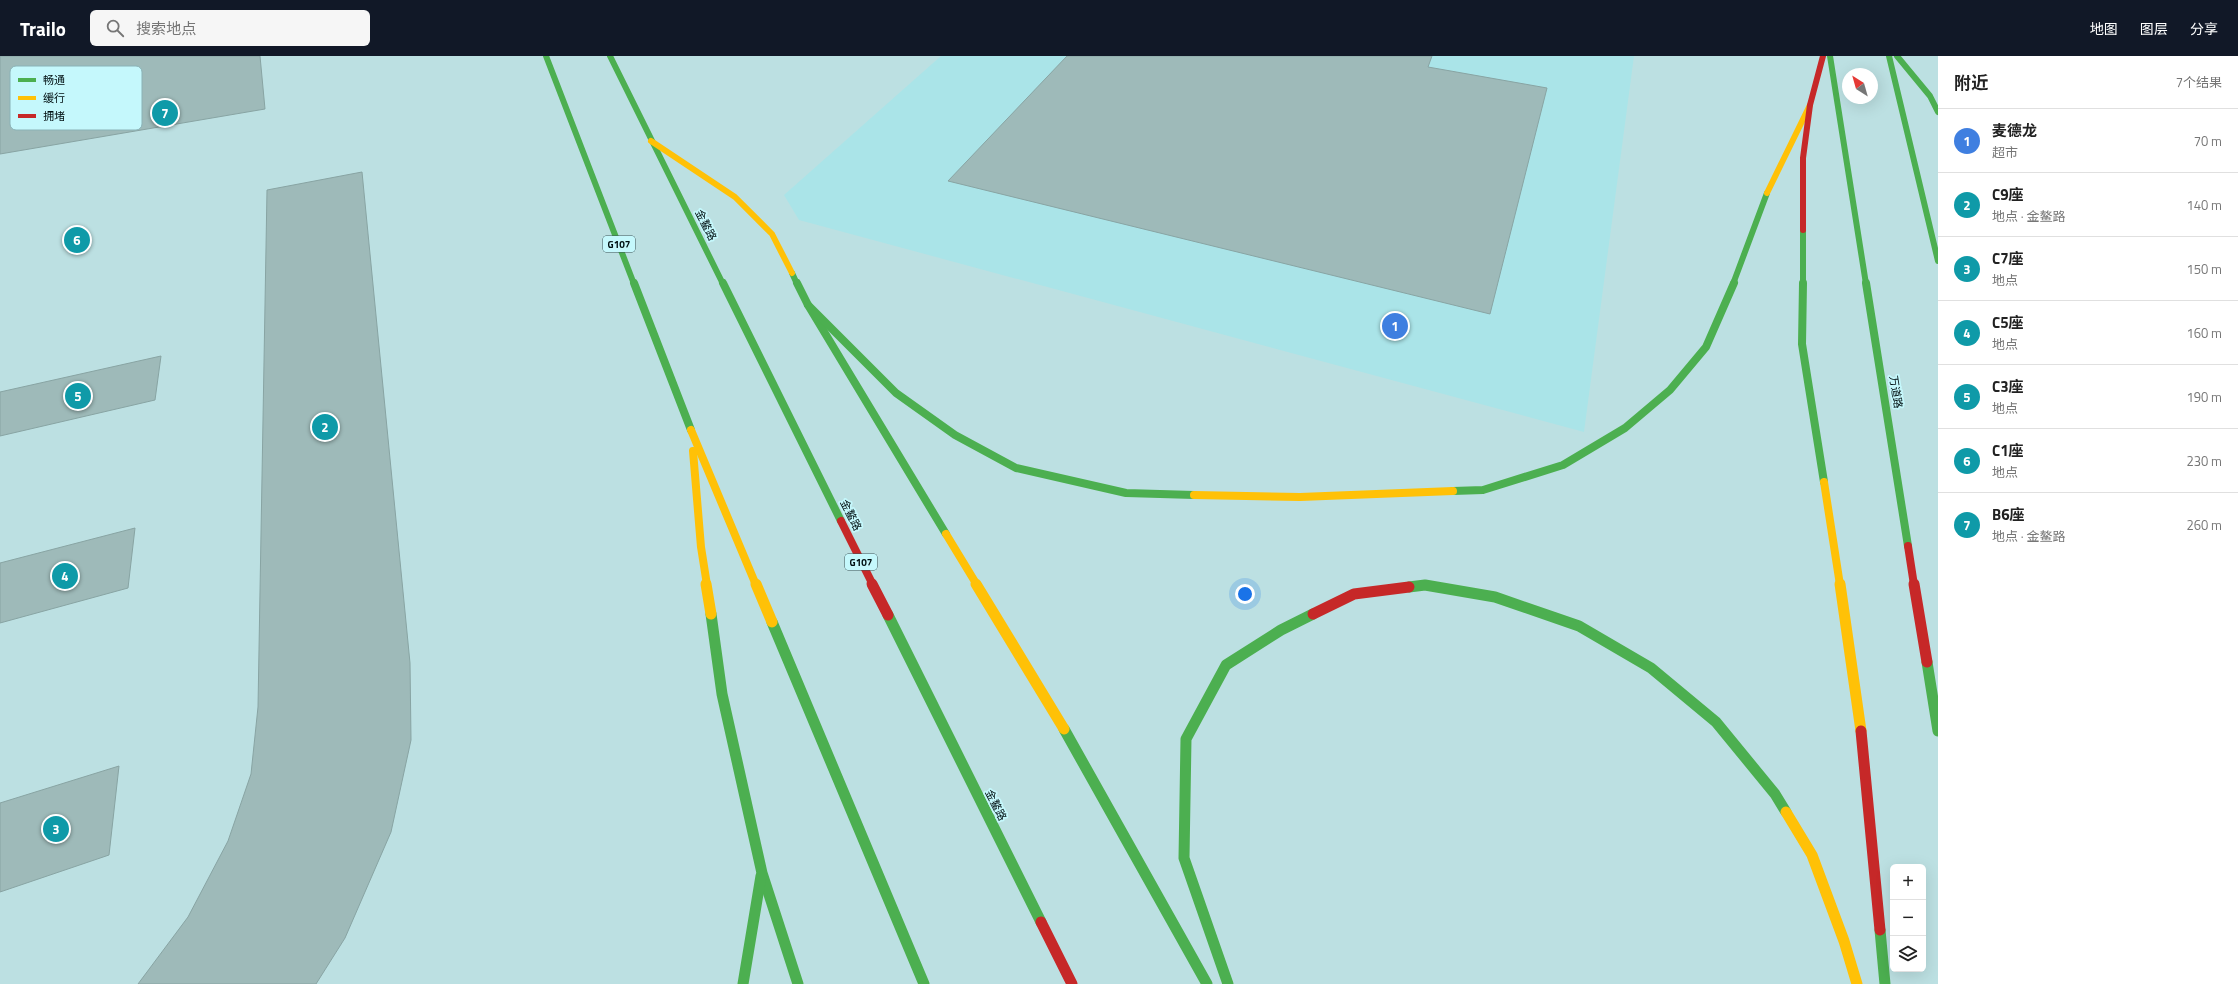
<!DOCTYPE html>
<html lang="zh">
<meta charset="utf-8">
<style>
body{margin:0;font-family:"Titillium Web","Noto Sans SC",sans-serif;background:#f6f6f6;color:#222}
.controls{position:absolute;right:12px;bottom:12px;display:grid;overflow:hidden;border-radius:6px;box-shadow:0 4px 16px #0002}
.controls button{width:36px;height:36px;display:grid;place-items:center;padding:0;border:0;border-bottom:1px solid #e0e0e0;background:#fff;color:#222;font:20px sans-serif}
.compass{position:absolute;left:1842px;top:12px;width:36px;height:36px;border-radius:50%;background:#fff;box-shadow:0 4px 16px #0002;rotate:323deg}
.you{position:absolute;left:1245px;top:538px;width:14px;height:14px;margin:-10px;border:3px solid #fff;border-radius:50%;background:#1a73e8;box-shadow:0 0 0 6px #1a73e833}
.badge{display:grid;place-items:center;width:26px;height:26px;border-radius:50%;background:#111827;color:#fff;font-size:13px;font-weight:700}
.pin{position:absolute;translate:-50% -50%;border:2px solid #fff;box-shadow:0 1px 4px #0006}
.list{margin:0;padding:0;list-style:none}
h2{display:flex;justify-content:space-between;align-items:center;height:52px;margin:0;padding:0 16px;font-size:17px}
h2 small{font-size:13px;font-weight:400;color:#767676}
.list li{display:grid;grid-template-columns:26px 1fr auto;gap:12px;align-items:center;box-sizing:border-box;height:64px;padding:0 16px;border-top:1px solid #e0e0e0}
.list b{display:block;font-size:15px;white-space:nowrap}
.list p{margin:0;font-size:13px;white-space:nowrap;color:#767676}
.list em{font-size:13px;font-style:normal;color:#767676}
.icon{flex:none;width:22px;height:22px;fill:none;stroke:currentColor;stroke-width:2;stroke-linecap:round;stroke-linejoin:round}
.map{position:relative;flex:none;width:1938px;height:928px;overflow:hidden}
header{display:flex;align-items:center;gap:24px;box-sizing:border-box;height:56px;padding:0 20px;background:#111827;color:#fff}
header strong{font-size:19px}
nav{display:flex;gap:22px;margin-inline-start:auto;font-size:14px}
.search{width:280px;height:36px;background:#f6f6f6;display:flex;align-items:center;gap:10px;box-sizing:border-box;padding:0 14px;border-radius:6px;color:#767676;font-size:15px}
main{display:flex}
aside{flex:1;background:#fff}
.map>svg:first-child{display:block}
.built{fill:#aae4e8}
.building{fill:#9ebab9;stroke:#88a4a3}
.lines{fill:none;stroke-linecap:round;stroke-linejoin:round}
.fast-far2{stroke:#4caf50;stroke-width:6}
.fast-far1{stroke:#4caf50;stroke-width:8}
.fast{stroke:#4caf50;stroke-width:11}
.slow-far2{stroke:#ffc107;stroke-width:6}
.slow-far1{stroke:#ffc107;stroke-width:8}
.slow{stroke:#ffc107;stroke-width:11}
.jam-far2{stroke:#c62828;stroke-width:6}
.jam-far1{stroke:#c62828;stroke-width:8}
.jam{stroke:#c62828;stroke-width:11}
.labels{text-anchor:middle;stroke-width:3.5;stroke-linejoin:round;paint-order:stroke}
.shield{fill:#c5f8fc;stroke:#3b5558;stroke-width:1}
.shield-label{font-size:10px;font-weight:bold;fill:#000f11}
.street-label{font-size:11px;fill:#000f11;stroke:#c5f8fc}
.key{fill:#c5f8fc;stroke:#8ab2b6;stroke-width:1}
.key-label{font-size:11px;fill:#000f11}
</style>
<header>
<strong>Trailo</strong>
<div class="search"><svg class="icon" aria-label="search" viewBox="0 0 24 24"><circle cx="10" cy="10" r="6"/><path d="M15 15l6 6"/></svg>搜索地点</div>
<nav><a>地图</a><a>图层</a><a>分享</a></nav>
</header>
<main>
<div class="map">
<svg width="1938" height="928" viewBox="0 0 1938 928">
<rect width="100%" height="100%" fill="#bce0e2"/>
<path class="built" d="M941,0H1634L1584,376L799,164L784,139Z"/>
<g class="building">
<path d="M0,0H260L265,53L0,98Z"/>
<path d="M1067,0H1432L1428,11L1547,32L1490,258L948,125Z"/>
<path d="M362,116L410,607L411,684L391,776L345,882L316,928H138L188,861L228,785L251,718L258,651L267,134Z"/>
<path d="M161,300L155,344L0,380V336Z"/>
<path d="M135,472L128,532L0,567V507Z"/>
<path d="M119,710L109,799L0,836V747Z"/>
</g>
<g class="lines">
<g class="fast-far2">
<path d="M546,0L634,228"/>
<path d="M610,0L723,228"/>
<path d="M1830,0L1866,228"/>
<path d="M1889,0L1938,205"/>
<path d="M1897,0L1930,40L1938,56"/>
<path d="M792,217L797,228"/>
<path d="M1733,228L1767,137"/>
<path d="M1803,228V174"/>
</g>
<g class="fast-far1">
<path d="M634,227L691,374"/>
<path d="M723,227L841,465"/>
<path d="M797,227L808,249L946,478"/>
<path d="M1803,227L1802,288L1824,426"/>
<path d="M1866,227L1908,490"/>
<path d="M808,249L896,337L955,379L1016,412L1126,437L1194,439"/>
<path d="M1453,435L1483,434L1563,409L1625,372L1670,334L1706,291L1734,227"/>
</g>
<g class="fast">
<path d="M1409,531L1425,529L1495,541L1579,570L1651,612L1716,666L1775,738L1786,756"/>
<path d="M711,558L722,638L762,817L798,928"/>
<path d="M888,559L1041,866"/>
<path d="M772,566L924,928"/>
<path d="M1927,606L1938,675"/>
<path d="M1064,673L1207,928"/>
<path d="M1880,874L1885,928"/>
<path d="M743,928L761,820"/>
<path d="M1228,928L1184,802L1186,683L1226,609L1281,574L1313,558"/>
</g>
<g class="slow-far2">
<path d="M651,85L735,141L772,178L792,217"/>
<path d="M1767,137L1810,49"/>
</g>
<g class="slow-far1">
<path d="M691,374L756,529"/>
<path d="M693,395L701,491L707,529"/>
<path d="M1824,426L1840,529"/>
<path d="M1194,439L1300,441L1453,435"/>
<path d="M946,478L977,529"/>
</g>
<g class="slow">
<path d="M706,528L711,558"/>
<path d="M756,528L772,566"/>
<path d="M976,528L1064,673"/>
<path d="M1840,528L1861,675"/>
<path d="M1786,756L1812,799L1844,885L1857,928"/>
</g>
<path class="jam-far2" d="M1803,174V102L1810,49L1823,0"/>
<g class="jam-far1">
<path d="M841,465L873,529"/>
<path d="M1908,490L1914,529"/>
</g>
<g class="jam">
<path d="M872,528L888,559"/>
<path d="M1914,528L1927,606"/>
<path d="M1313,558L1354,538L1409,531"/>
<path d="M1861,675L1880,874"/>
<path d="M1041,866L1072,928"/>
</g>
</g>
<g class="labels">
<g class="shield">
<rect x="603" y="180" width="32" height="16" rx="3"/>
<rect x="845" y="498" width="32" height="16" rx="3"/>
</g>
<g class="shield-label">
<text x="619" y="192">G107</text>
<text x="861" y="510">G107</text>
</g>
<g class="street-label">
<text transform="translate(706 169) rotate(63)" y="4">金鳌路</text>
<text transform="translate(1896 336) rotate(81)" y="4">万道路</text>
<text transform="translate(851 459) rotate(63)" y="4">金鳌路</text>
<text transform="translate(996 749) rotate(63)" y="4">金鳌路</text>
</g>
</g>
<rect x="10" y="10" width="132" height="64" rx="6" class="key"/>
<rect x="18" y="22" width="18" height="4" fill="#4caf50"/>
<rect x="18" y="40" width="18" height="4" fill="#ffc107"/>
<rect x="18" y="58" width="18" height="4" fill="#c62828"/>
<g class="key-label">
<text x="43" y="28">畅通</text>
<text x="43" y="46">缓行</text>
<text x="43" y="64">拥堵</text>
</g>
</svg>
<div class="controls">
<button>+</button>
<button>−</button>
<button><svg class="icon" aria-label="layers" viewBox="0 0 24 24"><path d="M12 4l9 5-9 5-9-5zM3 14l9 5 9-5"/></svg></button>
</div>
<svg class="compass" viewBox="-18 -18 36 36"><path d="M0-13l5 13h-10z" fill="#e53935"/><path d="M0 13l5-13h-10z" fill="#767676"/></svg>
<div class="you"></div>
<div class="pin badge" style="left:1395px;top:270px;background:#3f7fe0">1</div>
<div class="pin badge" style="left:325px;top:371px;background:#0f9aa8">2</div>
<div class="pin badge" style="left:56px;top:773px;background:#0f9aa8">3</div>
<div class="pin badge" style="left:65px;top:520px;background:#0f9aa8">4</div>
<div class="pin badge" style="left:78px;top:340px;background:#0f9aa8">5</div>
<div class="pin badge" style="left:77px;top:184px;background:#0f9aa8">6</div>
<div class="pin badge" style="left:165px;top:57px;background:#0f9aa8">7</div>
</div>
<aside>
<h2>附近<small>7个结果</small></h2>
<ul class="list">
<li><span class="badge" style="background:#3f7fe0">1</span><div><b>麦德龙</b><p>超市</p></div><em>70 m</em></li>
<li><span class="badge" style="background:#0f9aa8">2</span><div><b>C9座</b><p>地点 · 金鳌路</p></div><em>140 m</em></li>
<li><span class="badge" style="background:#0f9aa8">3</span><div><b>C7座</b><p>地点</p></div><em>150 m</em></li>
<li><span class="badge" style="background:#0f9aa8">4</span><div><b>C5座</b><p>地点</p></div><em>160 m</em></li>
<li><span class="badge" style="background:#0f9aa8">5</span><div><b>C3座</b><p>地点</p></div><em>190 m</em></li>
<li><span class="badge" style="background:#0f9aa8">6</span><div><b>C1座</b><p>地点</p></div><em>230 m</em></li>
<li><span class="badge" style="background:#0f9aa8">7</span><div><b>B6座</b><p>地点 · 金鳌路</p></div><em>260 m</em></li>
</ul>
</aside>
</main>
